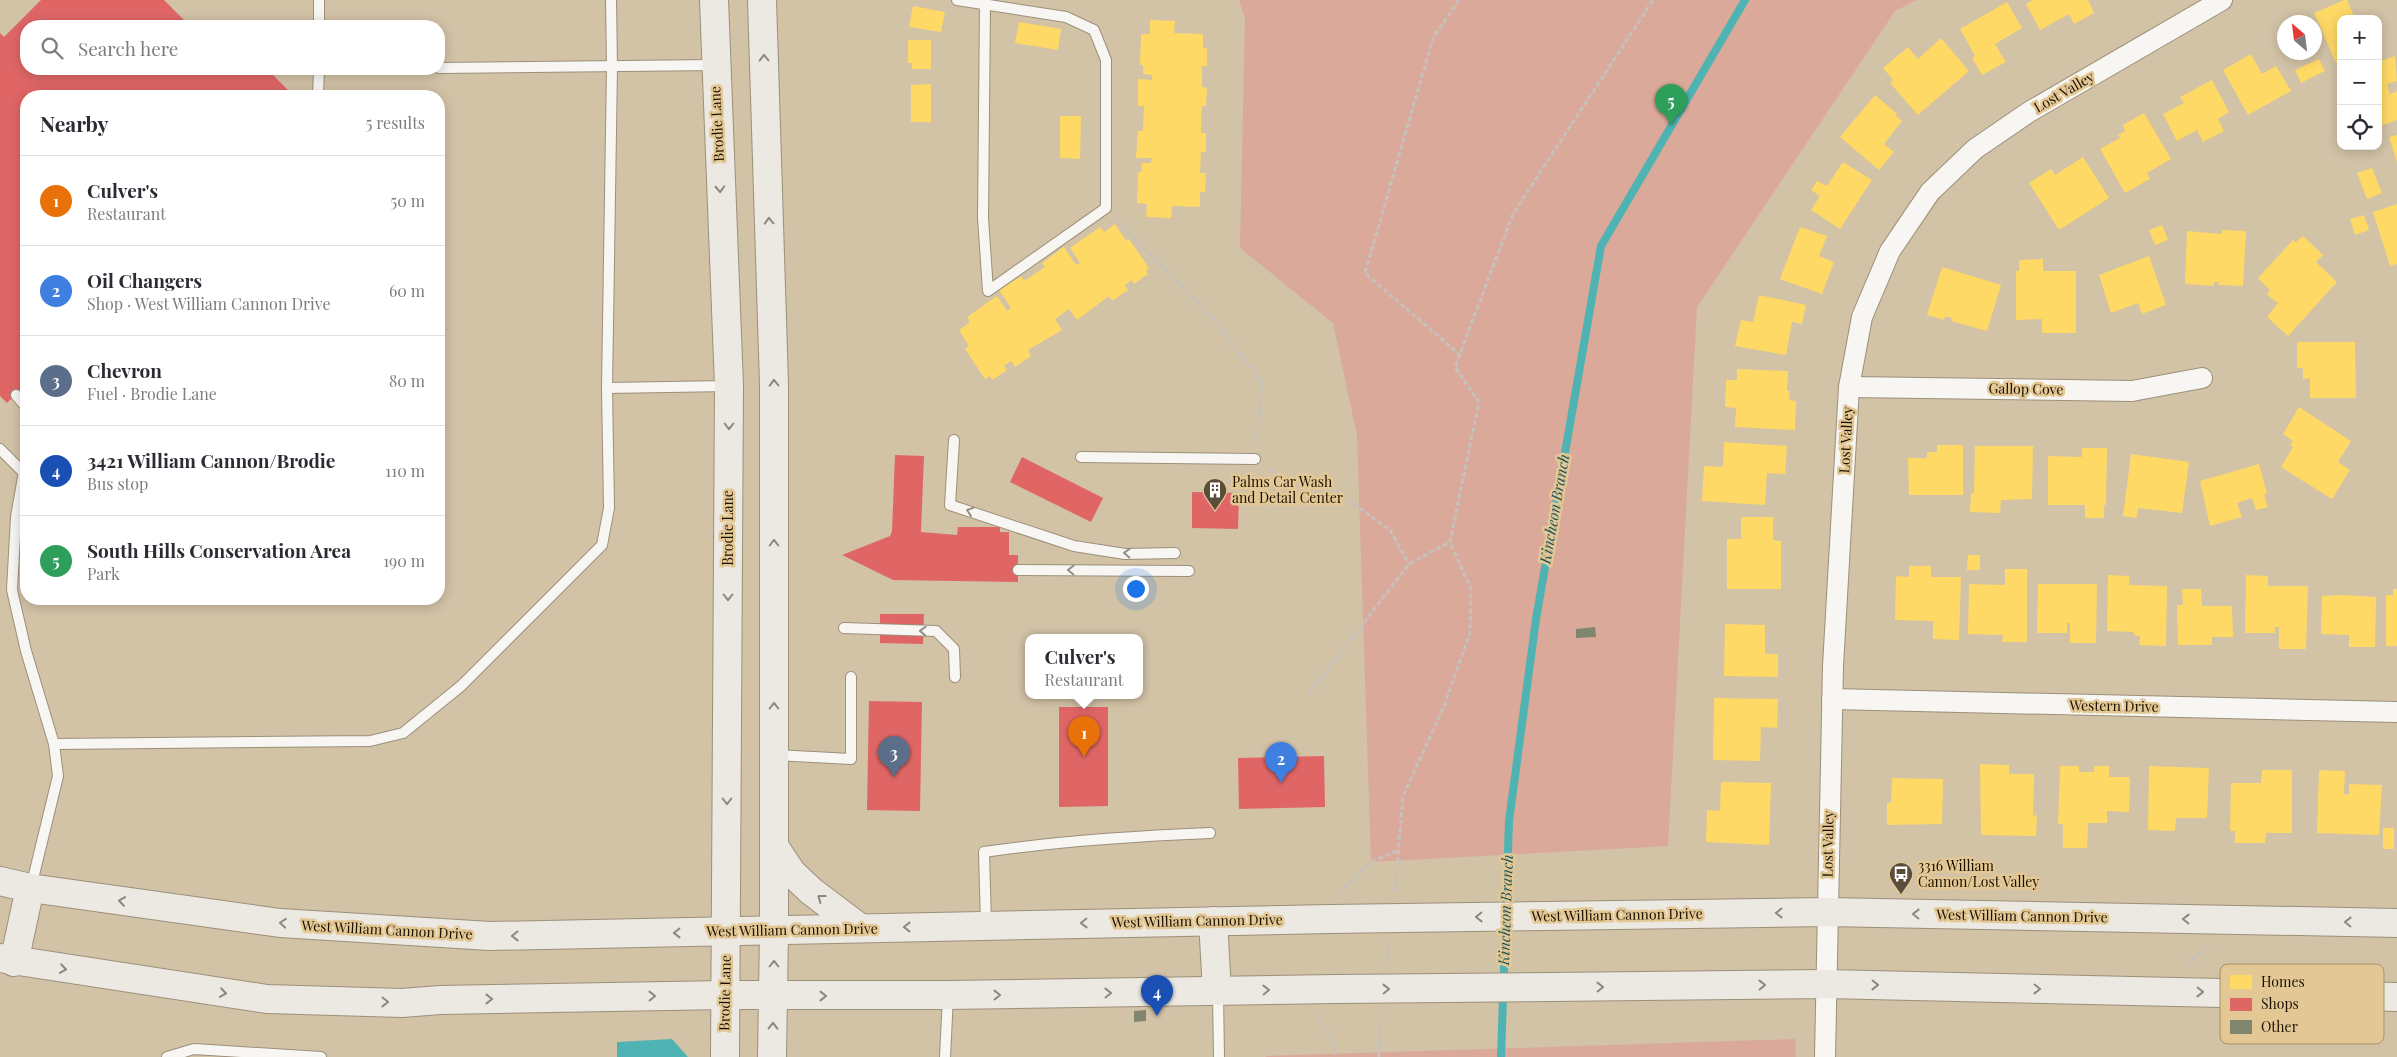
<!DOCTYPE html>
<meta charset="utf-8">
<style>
body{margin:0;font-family:"Playfair Display",serif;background:#f7f7f7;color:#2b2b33}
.controls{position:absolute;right:15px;top:15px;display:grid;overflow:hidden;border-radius:10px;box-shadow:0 2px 12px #0003}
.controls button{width:45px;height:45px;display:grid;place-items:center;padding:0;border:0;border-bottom:1px solid #e1e1e2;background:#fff;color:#2b2b33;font:25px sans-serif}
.compass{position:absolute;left:2277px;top:15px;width:45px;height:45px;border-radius:50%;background:#fff;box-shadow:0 2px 12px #0003;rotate:332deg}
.you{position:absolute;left:1135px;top:588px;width:18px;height:18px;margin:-12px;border:4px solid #fff;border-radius:50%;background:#1a73e8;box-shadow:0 0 0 8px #1a73e833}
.badge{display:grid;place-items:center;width:32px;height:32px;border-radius:50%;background:#7c3aed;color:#fff;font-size:16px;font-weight:700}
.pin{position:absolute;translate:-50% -41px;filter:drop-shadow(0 1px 2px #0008)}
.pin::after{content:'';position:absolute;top:26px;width:18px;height:15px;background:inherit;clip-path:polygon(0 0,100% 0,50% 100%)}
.popup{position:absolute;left:1025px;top:634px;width:118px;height:65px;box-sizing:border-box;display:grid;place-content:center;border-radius:10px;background:#fff;filter:drop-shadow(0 1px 4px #0005);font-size:16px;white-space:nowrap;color:#7c7c81}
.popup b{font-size:19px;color:#2b2b33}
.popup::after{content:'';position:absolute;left:50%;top:100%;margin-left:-10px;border:10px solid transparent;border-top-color:#fff}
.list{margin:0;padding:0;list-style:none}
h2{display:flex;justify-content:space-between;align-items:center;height:65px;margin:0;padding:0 20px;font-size:21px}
h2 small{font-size:16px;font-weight:400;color:#7c7c81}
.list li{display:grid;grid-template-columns:32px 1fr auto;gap:15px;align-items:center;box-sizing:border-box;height:90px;padding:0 20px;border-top:1px solid #e1e1e2}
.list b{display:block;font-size:19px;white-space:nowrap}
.list p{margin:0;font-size:16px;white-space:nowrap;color:#7c7c81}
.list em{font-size:16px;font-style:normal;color:#7c7c81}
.icon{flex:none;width:28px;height:28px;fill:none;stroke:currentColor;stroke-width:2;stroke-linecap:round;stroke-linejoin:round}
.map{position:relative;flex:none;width:2397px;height:1057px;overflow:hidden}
.search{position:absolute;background:#fff;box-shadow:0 2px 12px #0003;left:20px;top:20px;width:425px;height:55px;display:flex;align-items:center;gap:12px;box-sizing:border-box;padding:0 18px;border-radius:20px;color:#7c7c81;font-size:19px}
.panel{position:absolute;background:#fff;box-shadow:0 2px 12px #0003;left:20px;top:90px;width:425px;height:515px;border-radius:20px}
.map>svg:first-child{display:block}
.green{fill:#daa99a}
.water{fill:#4fb3b3}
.homes{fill:#ffd966}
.shops{fill:#e06666}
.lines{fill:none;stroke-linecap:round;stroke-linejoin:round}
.stream{stroke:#4fb3b3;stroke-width:8}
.building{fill:#80856d}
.lane-casing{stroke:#9c907b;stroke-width:12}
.street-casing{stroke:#9c907b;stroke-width:22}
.secondary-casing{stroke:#9c907b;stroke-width:30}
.path{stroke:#c6c1ba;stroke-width:3;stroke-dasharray:5 2.5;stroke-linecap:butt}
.lane{stroke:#f8f6f2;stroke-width:10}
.street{stroke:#f8f6f2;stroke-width:20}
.secondary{stroke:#ece8e2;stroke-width:28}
.secondary-bridge-casing{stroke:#9c907b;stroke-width:30;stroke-linecap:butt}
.secondary-bridge{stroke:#ece8e2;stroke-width:28}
.oneway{stroke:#8e877c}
.oneway2{stroke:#948e85}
.labels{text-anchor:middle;stroke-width:5;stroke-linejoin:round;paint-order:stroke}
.street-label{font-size:14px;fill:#1a1000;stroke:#e3c895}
.poi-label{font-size:14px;fill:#1a1000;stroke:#e3c895;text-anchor:start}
.water-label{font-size:15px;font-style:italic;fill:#1d5459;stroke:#e3c895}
.key{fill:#e3c895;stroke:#a79168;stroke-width:1}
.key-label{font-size:14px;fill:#1a1000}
</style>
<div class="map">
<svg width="2397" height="1057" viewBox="0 0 2397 1057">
<rect width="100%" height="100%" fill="#d2c2a6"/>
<g class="green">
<path d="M1239,0H1917L1895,11L1697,307L1668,846L1371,862L1357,435L1333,323L1240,248L1245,18Z"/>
<path d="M1795,1039L1796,1057H1266V1056Z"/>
</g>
<path class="water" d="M672,1039L688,1057H617V1042Z"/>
<g class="homes">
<path d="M2033,0H2088L2094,13L2074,24L2069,14L2040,30L2026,4Z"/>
<path d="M2344,0H2347L2355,19H2341V60L2336,63L2314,13Z"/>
<path d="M2007,2L2022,28L1995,44L2006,62L1982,75L1972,58L1975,56L1960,29Z"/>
<path d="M913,6L945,12L941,32L909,27Z"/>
<path d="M1150,20L1175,21L1174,33L1203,34V48H1207V66H1202V87L1207,88L1206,106H1202L1201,118V133H1206V152H1201L1200,173H1206L1205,192H1200V207L1172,206L1171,218L1146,217L1147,204L1137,203L1138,172H1141L1142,163H1151L1152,158H1136L1138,131H1143L1144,106H1138V79L1152,80V75L1143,74V65H1140L1141,34H1150Z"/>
<path d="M1019,22L1061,29L1058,50L1015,43Z"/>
<path d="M1941,38L1969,71L1918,115L1890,83L1893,80L1883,68L1908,47L1918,59Z"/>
<path d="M908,40H931V69H912V63H908Z"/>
<path d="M2251,54L2262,74L2276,66L2291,91L2248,115L2223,70Z"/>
<path d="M2395,56L2397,81L2387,84L2390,94L2397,91V120L2378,127V62Z"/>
<path d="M2319,59L2325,71L2301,83L2295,70Z"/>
<path d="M2212,80L2229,112L2218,119L2224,131L2203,142L2197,130L2177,141L2163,114L2184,103L2180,97Z"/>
<path d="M931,84V122H911V85Z"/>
<path d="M1875,95L1897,114L1896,116L1902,121L1884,144L1894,152L1879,170L1840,137Z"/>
<path d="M2144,113L2171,159L2147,173L2150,179L2125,193L2100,149L2120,138L2118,135L2125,131L2123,125Z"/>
<path d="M1060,116H1081L1080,159L1060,158Z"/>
<path d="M2397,135V162L2389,137Z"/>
<path d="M2083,157L2109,198L2059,230L2029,183L2051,169L2055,175Z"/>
<path d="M1843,162L1872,180L1840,229L1811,210L1820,196L1811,190L1817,181L1827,186Z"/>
<path d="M2372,168L2382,193L2367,199L2357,173Z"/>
<path d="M2397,204V264L2390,266L2373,212Z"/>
<path d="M2364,215L2369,230L2355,235L2350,219Z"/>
<path d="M1115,224L1126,241L1129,239L1149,268L1146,270L1148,274L1134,284L1132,280L1125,285L1128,290L1112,301L1109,296L1077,320L1069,309L1055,319L1062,330L1028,350L1031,356L1015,367L1011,361L1004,366L1007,370L992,380L990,376L985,379L965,349L969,346L959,330L970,322L967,317L997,296L1007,311L1011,308L999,290L1021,276L1024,281L1045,267L1042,263L1064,247L1076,265L1080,263L1070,248L1100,227L1104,232Z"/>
<path d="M2162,225L2168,240L2155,245L2149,230Z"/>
<path d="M1800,227L1827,236L1819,256L1834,262L1822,294L1780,279Z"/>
<path d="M2222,230L2246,231L2243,286L2218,285L2219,282H2214V286L2185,284L2187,231L2222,234Z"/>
<path d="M2303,236L2323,255L2316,262L2337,282L2288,336L2267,317L2278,303L2267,295L2270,290L2258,278L2293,240L2296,242Z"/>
<path d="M2149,256L2166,305L2142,314L2138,303L2111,313L2099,275Z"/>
<path d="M2043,259V271H2076V333H2042V319L2016,320V271H2019V260Z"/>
<path d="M1942,267L2001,285L1987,331L1951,321L1952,318L1945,316L1944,320L1927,315Z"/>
<path d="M1759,295L1806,305L1802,324L1792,322L1786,355L1735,346L1741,320L1753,322Z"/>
<path d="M2297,342H2355L2356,398H2310V378L2303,379V368H2297Z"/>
<path d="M1737,369L1788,371L1787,391H1790L1789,400L1796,401L1795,430L1735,427L1736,408L1725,407L1726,380H1737Z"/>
<path d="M2299,407L2351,441L2338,462L2350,470L2332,499L2281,467L2293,447L2290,445L2293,441L2283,434Z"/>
<path d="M1724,442L1787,446L1785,474L1767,473L1765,505L1702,501L1704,466L1723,467Z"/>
<path d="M1937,445H1963V495H1909L1908,458H1927V452H1937Z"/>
<path d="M1975,446H2033L2032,499L2001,500L2000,513L1970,512L1971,493H1974Z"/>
<path d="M2082,448H2107L2106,505H2104V518H2085V505H2048V456L2082,457Z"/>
<path d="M2131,454L2189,462L2182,513L2138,508L2137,518L2123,516Z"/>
<path d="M2259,464L2267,493L2264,495L2268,507L2256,510L2252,498L2237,503L2242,517L2210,526L2200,481Z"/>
<path d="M1741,517H1773V540L1781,541V589H1727V539H1741Z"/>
<path d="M1968,555H1980V570H1967Z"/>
<path d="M1909,566H1931V577H1961L1959,640L1933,639V621L1895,620L1896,576L1909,577Z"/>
<path d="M2005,569H2027V642H2002L2003,635L1968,634L1969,584L2005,585Z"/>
<path d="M2108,575L2129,576V585L2167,586L2166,646L2139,645L2140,636L2134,635V632L2107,631Z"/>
<path d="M2246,575L2268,576V586H2308L2306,649H2279V627H2275V633H2245Z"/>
<path d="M2038,584H2097L2096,643H2070V623H2067V633H2037Z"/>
<path d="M2182,589H2201L2202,606H2232L2233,637H2212V645H2178L2177,605H2183Z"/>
<path d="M2393,589H2397V646H2386V595H2393Z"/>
<path d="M2344,595L2376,597L2375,647H2349V635L2321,634L2322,596Z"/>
<path d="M1725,624L1765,625V654H1778V677L1724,676Z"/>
<path d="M1714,698L1778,699L1777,728L1761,727L1760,761L1713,760Z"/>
<path d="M1980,764L2009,765V774H2034L2033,816L2037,815L2036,836L1981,835Z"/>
<path d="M2060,766H2079V772H2094V766H2109V777H2130L2129,812L2107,811V823H2088L2087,848H2063V824H2058Z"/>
<path d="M2149,766L2209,768L2207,818H2176L2175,831L2148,830Z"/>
<path d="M2262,770H2292V833H2266L2265,843H2235V831H2230L2231,783H2261Z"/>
<path d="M2319,770L2345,771L2344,794H2349V784L2382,785L2379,835L2317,833Z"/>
<path d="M1892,778L1943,779L1942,824L1887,825V803H1891Z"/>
<path d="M1721,782L1771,783L1769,845L1706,842L1707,810L1720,811Z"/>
<rect x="2383" y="828" width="11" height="21"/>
</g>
<g class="shops">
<path d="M41,0H164L190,26H26V69H267L294,96H26V384L7,403L0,396V33L4,37Z"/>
<path d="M895,455L924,456L921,532L957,535L958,527H1000V532H1009V555H1018V582L893,580L842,555L890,536L892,531Z"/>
<path d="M1022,457L1103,498L1091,522L1010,482Z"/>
<path d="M1192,492L1239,493L1238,529L1192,528Z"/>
<path d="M880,614H924L923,644L880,643Z"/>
<path d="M869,701L922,702L920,811L867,810Z"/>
<path d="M1059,707H1108V806L1059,807Z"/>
<path d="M1324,756L1325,807L1239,809L1238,758Z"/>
</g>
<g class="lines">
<path class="stream" d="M1501,1057L1509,821L1536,619L1601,246L1745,0"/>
</g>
<g class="building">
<path d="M1595,627L1596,637L1576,638V629Z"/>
<path d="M1146,1010V1021L1134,1022V1011Z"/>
</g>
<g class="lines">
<g class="lane-casing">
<g id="lane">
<path d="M319,0V26"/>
<path d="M957,0L1066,17L1094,30L1106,60V208L988,291L983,218L985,4"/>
<path d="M439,68L715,65"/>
<path d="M319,69H365"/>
<path d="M318,96L319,69"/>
<path d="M607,388L728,386"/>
<path d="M16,395L26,407"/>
<path d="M954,440L950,505L1074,546L1125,554L1175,553"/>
<path d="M0,449L23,472"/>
<path d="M1081,457L1255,459"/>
<path d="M26,460L16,517L12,590L26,651L54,744L58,776L31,887"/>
<path d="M1018,570L1189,571"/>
<path d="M844,628L936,631L954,649L955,677"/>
<path d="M54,744L370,741L403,733L461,686L602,545L609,508L607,388L612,67L611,0"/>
<path d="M775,755L851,759V677"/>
<path d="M986,925L984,852C1059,841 1135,836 1210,833"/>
<path d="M1218,993L1219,1057"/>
<path d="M167,1057L194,1049L321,1057"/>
<path d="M945,1057L948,996"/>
</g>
</g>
<g class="street-casing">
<g id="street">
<path d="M1849,387L2132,391L2202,378"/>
<path d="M1832,699L2397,712"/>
<path d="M1825,1057L1833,666L1849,387L1862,317L1890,251L1930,192L1975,149L2029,112L2222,0"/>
</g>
</g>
<g class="secondary-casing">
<g id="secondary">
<path d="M714,0L729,386L725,1057"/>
<path d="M762,0L774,384V932L772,1057"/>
<path d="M774,846L792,873L811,891L860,928"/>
<path d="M0,881L30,888L280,923L490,936L1330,919"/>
<path d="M1545,916L1827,912L2397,923"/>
<path d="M1213,921L1217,991"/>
<path d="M0,958L267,999L402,1003L440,1000L726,995H948L1337,989"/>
<path d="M14,962L30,888"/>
<path d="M1551,987L1826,984L2397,997"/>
</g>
</g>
<g class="path">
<path d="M1459,0L1433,38L1365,273L1460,355"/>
<path d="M1117,220L1210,315L1262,382L1257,442"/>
<path d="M1269,469L1302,494L1334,490L1390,530L1409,564"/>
<path d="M1309,694L1409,564L1450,542"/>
<path d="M1395,892L1403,796L1444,706L1470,633L1471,589L1450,542L1479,402L1455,367L1513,214L1653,0"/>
<path d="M1339,893L1371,862L1399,850"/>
<path d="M1387,962L1389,943"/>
<path d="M2189,967V963L2208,945"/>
<path d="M1319,1016L1333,1042L1335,1057"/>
<path d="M1379,1057L1381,1015"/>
</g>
<use href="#lane" class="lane"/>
<use href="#street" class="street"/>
<use href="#secondary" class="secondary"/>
<g class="secondary-bridge-casing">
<g id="secondary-bridge">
<path d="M1330,919L1545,916"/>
<path d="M1337,989L1551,987"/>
</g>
</g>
<use href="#secondary-bridge" class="secondary-bridge"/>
</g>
<defs><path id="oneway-chevron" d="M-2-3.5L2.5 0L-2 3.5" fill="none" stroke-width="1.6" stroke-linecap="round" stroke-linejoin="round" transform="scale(1.25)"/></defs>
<g class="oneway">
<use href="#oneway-chevron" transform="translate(764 58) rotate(-92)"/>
<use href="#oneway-chevron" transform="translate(720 189) rotate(87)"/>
<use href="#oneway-chevron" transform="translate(769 221) rotate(-92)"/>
<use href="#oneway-chevron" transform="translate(774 383) rotate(-91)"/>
<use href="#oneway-chevron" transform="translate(729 426) rotate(90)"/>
<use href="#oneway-chevron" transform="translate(774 543) rotate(-90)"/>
<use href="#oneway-chevron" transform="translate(728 597) rotate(90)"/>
<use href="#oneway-chevron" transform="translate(774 706) rotate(-90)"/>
<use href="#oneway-chevron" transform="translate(727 801) rotate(90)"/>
<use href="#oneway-chevron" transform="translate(821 898) rotate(-143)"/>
<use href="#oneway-chevron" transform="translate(122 901) rotate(-172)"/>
<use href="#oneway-chevron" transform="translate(1779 913) rotate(179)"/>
<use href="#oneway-chevron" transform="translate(1916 914) rotate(-179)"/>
<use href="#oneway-chevron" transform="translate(1479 917) rotate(179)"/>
<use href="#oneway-chevron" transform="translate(2186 919) rotate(-179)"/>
<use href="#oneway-chevron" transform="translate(2348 922) rotate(-179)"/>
<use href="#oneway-chevron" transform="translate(283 923) rotate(-175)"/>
<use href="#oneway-chevron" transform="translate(1084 923) rotate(179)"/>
<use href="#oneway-chevron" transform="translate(907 927) rotate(180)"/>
<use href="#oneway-chevron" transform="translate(677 933) rotate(179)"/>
<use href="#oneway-chevron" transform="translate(515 936) rotate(179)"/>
<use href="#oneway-chevron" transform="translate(774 964) rotate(-90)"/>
<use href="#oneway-chevron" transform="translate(63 969) rotate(8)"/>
<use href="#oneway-chevron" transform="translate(1762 985) rotate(-1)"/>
<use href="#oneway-chevron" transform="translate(1875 985) rotate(1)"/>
<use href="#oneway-chevron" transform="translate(1600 987) rotate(-1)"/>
<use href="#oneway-chevron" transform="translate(1386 989) rotate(-1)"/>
<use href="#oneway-chevron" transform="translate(2037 989) rotate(1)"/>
<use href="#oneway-chevron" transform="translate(1266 990) rotate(-1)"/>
<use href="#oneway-chevron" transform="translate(2200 992) rotate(1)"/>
<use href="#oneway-chevron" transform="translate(223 993) rotate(8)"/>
<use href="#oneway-chevron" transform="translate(1108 993) rotate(-1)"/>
<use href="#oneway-chevron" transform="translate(997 995) rotate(-1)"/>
<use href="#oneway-chevron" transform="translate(652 996) rotate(-1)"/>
<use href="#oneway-chevron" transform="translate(823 996)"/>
<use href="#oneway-chevron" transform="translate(489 999)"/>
<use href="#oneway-chevron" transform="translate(385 1002) rotate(1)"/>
<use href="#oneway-chevron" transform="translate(773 1026) rotate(-89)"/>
</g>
<g class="oneway2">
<use href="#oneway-chevron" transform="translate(970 511) rotate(-161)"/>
<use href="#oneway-chevron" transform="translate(1127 553) rotate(-177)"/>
<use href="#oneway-chevron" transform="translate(1071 570) rotate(-179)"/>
<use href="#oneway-chevron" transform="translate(923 631) rotate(-178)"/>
</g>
<defs>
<g id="building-pin" transform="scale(1.25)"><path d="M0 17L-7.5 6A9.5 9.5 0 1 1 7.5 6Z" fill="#5a4e3a" stroke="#e3c895"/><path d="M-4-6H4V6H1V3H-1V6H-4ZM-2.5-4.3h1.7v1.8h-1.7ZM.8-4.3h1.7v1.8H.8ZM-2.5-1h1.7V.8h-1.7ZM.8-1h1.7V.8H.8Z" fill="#fff"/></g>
<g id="bus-pin" transform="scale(1.25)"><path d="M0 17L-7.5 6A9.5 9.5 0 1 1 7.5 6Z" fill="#5a4e3a" stroke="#e3c895"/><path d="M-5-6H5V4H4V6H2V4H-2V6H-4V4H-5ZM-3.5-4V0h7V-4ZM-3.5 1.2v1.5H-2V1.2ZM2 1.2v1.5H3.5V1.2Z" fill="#fff"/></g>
</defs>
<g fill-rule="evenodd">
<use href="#building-pin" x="1215" y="490"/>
<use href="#bus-pin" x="1901" y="874"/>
</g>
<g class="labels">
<g class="street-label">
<text transform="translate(2064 92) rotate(-30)" y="5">Lost Valley</text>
<text transform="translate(717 124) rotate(-93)" y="5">Brodie Lane</text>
<text transform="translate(2026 389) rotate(1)" y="5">Gallop Cove</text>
<text transform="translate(1846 440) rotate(-87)" y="5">Lost Valley</text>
<text transform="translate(728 528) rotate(-90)" y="5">Brodie Lane</text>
<text transform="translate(2114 706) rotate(1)" y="5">Western Drive</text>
<text transform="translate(1828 844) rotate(-89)" y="5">Lost Valley</text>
<text transform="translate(1617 915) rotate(-1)" y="5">West William Cannon Drive</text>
<text transform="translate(2022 916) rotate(1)" y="5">West William Cannon Drive</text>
<text transform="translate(1197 921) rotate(-1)" y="5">West William Cannon Drive</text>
<text transform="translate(387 930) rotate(3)" y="5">West William Cannon Drive</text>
<text transform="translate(792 930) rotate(-1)" y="5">West William Cannon Drive</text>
<text transform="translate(725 993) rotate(-89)" y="5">Brodie Lane</text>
</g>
<g class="poi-label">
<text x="1232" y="487">Palms Car Wash<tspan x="1232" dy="16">and Detail Center</tspan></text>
<text x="1918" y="871">3316 William<tspan x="1918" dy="16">Cannon/Lost Valley</tspan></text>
</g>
<g class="water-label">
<text transform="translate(1555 509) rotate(-80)" y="5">Kincheon Branch</text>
<text transform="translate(1506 910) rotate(-88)" y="5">Kincheon Branch</text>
</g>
</g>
<rect x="2220" y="964" width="164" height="80" rx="8" class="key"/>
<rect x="2230" y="975" width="22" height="14" fill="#ffd966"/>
<rect x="2230" y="998" width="22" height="13" fill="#e06666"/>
<rect x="2230" y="1020" width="22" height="14" fill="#80856d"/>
<g class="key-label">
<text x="2261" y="987">Homes</text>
<text x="2261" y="1009">Shops</text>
<text x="2261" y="1032">Other</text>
</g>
</svg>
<div class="controls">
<button>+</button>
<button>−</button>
<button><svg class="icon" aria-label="locate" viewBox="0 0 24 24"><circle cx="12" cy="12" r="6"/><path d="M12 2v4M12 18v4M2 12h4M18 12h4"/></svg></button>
</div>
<svg class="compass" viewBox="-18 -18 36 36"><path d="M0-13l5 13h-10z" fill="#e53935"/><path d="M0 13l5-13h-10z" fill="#7c7c81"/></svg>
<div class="you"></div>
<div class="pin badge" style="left:1084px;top:757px;background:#e8710a">1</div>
<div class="popup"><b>Culver's</b>Restaurant</div>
<div class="pin badge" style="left:1281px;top:783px;background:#3f7fe0">2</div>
<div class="pin badge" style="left:894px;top:777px;background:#5c6f8a">3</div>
<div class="pin badge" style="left:1157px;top:1016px;background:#1a4fb4">4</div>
<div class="pin badge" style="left:1671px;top:125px;background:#2e9e5b">5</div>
<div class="search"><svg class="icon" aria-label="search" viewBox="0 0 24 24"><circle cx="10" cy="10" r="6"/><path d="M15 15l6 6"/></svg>Search here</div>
<section class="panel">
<h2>Nearby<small>5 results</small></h2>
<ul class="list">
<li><span class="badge" style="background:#e8710a">1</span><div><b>Culver's</b><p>Restaurant</p></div><em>50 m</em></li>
<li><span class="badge" style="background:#3f7fe0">2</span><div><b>Oil Changers</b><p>Shop · West William Cannon Drive</p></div><em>60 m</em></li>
<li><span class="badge" style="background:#5c6f8a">3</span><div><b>Chevron</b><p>Fuel · Brodie Lane</p></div><em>80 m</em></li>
<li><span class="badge" style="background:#1a4fb4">4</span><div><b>3421 William Cannon/Brodie</b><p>Bus stop</p></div><em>110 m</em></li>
<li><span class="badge" style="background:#2e9e5b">5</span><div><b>South Hills Conservation Area</b><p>Park</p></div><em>190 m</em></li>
</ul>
</section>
</div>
